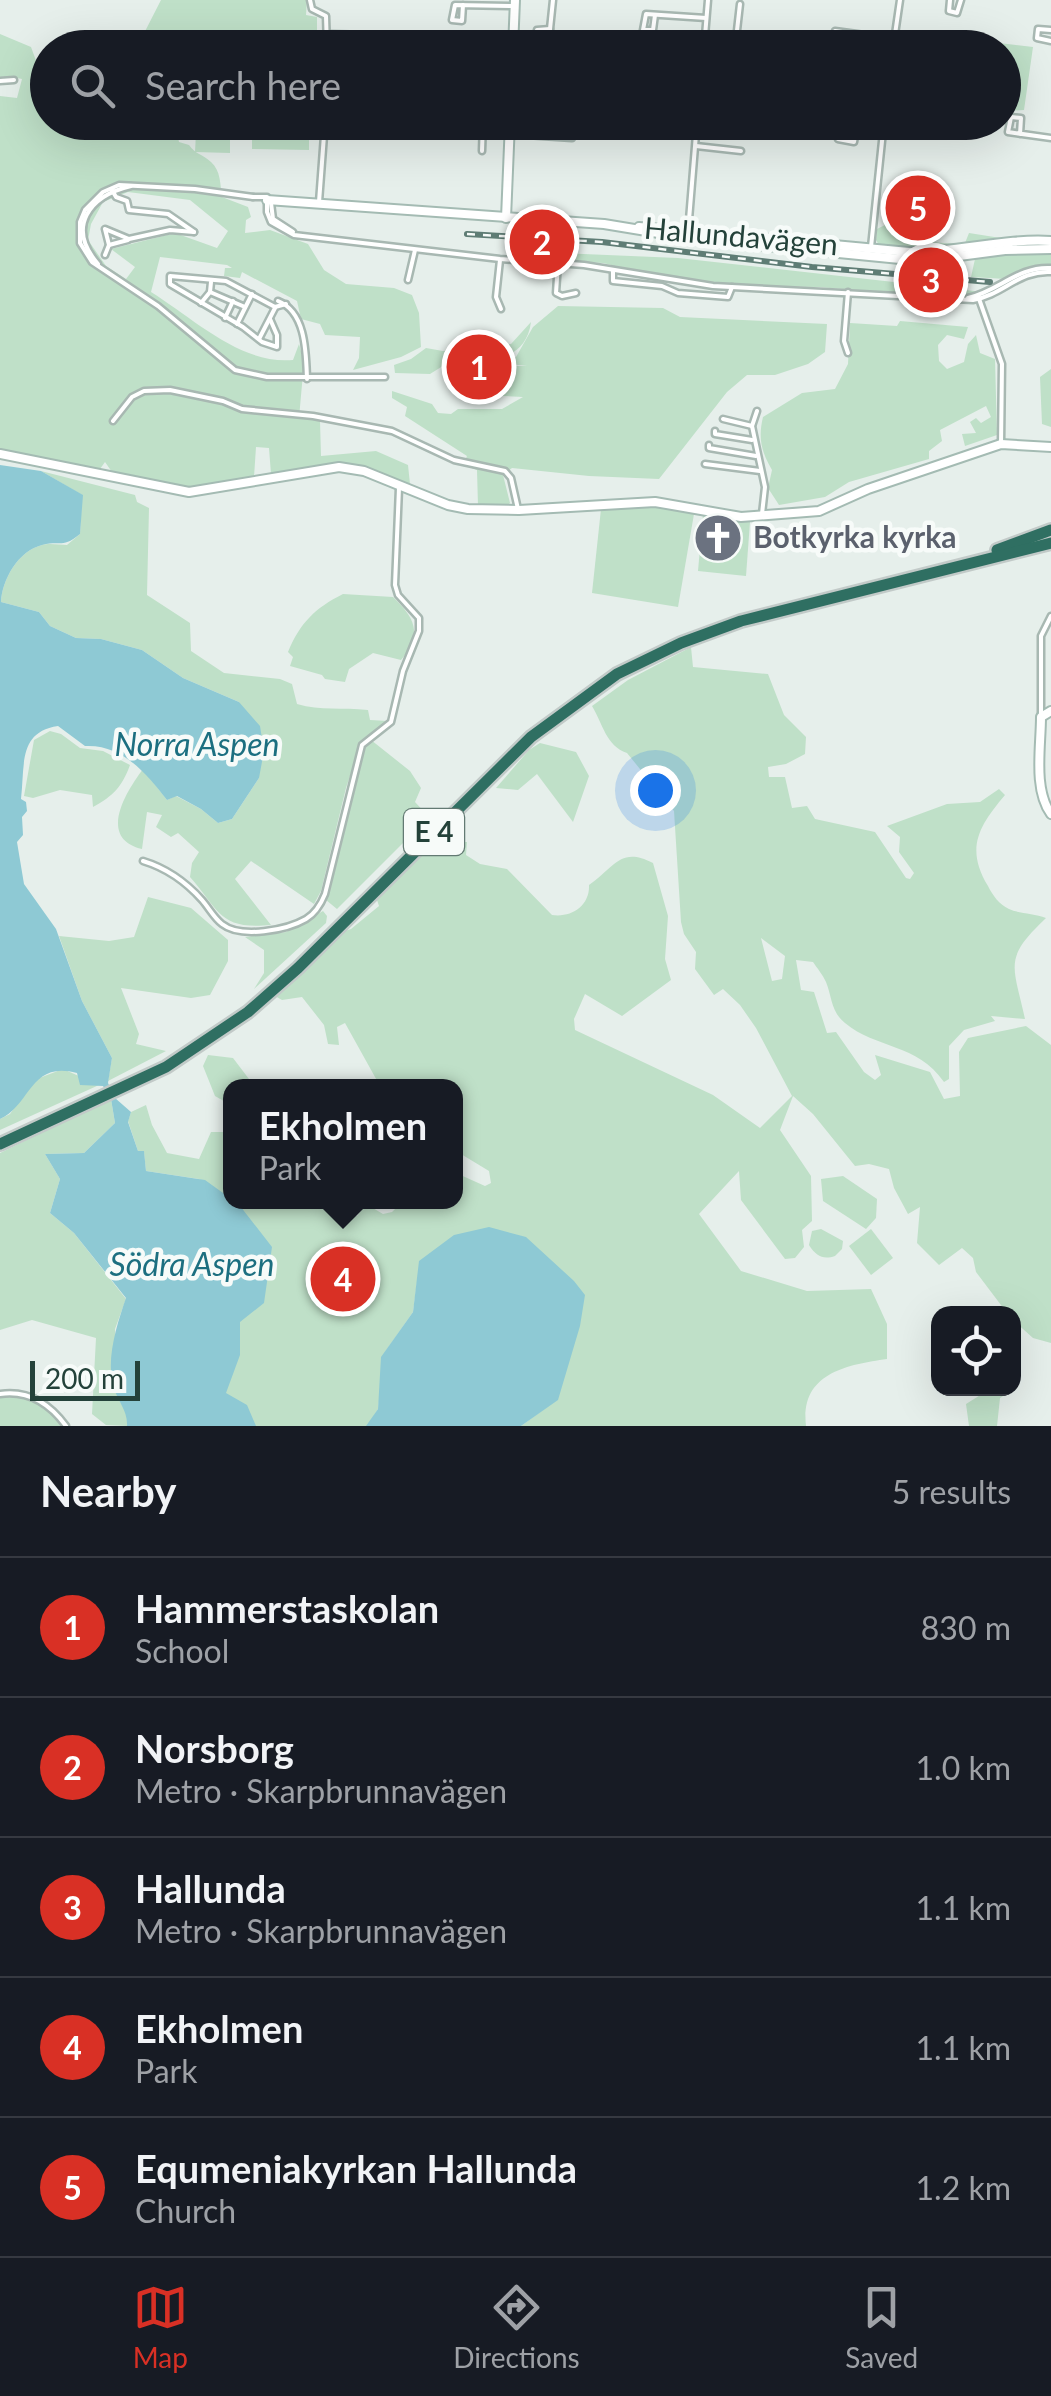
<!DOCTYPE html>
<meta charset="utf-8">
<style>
body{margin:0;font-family:Lato,sans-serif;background:#242831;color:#f1f3f6}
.controls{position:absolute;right:30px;bottom:30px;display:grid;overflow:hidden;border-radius:20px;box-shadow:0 10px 40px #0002}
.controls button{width:90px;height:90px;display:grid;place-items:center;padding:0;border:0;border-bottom:2px solid #363941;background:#171b24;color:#f1f3f6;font:50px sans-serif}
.scale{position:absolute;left:30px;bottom:25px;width:110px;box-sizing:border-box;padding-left:10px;border:5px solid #24423a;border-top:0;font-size:28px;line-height:35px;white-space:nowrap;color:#24423a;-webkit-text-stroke:8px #f7fbf9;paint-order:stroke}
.you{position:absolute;left:655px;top:790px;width:35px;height:35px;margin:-25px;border:8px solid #fff;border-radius:50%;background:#1a73e8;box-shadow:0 0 0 15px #1a73e833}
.badge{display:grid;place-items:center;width:65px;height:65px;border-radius:50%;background:#d93025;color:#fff;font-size:32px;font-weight:700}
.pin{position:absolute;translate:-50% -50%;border:5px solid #fff;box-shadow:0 2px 10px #0006}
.popup{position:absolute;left:223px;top:1079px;width:240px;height:130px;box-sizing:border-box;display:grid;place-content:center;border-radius:20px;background:#171b24;filter:drop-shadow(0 2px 8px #0005);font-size:32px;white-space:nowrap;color:#9ea1a6}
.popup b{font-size:38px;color:#f1f3f6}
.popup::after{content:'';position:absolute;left:50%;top:100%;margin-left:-20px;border:20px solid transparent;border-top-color:#171b24}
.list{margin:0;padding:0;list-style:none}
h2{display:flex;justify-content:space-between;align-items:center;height:130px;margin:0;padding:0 40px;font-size:42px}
h2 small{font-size:32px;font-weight:400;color:#9ea1a6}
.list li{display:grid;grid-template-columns:65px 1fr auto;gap:30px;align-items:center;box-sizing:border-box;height:140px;padding:0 40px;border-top:2px solid #363941}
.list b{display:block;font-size:38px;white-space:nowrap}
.list p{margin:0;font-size:32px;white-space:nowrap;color:#9ea1a6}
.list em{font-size:32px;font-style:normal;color:#9ea1a6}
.icon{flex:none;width:55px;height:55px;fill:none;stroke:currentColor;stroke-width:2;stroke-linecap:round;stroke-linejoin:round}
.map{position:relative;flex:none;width:1051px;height:1426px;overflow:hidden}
.search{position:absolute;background:#171b24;box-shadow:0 10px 40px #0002;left:30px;right:30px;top:30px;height:110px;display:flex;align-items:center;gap:25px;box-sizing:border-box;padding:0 35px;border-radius:55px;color:#9ea1a6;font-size:38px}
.sheet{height:830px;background:#171b24}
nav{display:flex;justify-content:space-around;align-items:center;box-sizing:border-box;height:140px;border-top:2px solid #363941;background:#171b24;font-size:28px;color:#9ea1a6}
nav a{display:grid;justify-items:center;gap:5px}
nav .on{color:#d93025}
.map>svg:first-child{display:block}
.green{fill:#bfe0c8;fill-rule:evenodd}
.water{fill:#8ec9d4}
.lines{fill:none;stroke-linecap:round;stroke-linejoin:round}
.street-casing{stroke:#a8b8b2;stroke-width:9}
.secondary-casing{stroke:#a4bbb3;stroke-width:12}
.highway-casing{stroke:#c2cac8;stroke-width:16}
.street{stroke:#fff;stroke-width:4}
.secondary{stroke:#fff;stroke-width:8}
.highway{stroke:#2f6f62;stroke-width:11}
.rail-casing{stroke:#5f7d75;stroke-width:6}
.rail{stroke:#f7fbf9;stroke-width:2.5;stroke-dasharray:8;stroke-linecap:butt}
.labels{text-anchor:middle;stroke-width:9;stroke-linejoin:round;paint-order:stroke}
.shield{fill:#f7fbf9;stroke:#637a73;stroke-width:2.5}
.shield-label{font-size:28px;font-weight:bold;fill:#24423a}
.street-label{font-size:30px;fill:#24423a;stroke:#f7fbf9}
.worship-label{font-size:30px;font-weight:bold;fill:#5b616d;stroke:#f7fbf9;text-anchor:start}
.water-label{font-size:32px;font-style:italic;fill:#1c6f80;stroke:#f7fbf9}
</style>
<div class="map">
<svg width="1051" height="1426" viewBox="0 0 1051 1426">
<rect width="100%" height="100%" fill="#e6efeb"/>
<g class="green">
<path d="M161,0H307L306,15L317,17V47H137Z"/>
<path d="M0,34L31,47L45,85H47L48,122L151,123L171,135L180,123H190L186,135L178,137L179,142L189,145C196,155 203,154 211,162C221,171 220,184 222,197L248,207L251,217L246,220L245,233L270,230L308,244L324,270L346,284L394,288L412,295L419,313L421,347L401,357L353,370L359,358L360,337L325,335L320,324L301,319L297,301L242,272L240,278L224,276L225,268H232L227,265L160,257L151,292C193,318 241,365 293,360L299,344L304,362L299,418L320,421L321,456L376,451L408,465L410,484C352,462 332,462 271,474L269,448L256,447L254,477L183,489L112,472L105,462L100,469L0,451V96L17,98L22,79L7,76L0,79ZM128,192L190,200L228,231L217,248L175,233L111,249L135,267L126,279L106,266L88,240L91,224L103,202Z"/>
<path d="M999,43L1033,47L1024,110L1004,111V48L999,47Z"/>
<path d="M252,123H309V150L252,149Z"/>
<path d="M196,133L230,134V153L195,152Z"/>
<path d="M885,225C912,237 935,246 965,243L969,233L1007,239L958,247H880L876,240L877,229Z"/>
<path d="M560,253L678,258L983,292L950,297L817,287L730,286L670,279L603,263L554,260Z"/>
<path d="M1051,253V265L1026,268L1006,279L971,277L975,259L1013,254Z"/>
<path d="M558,306L663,308L680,317L827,324L825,352L808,364L775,375H747L727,392L659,479L589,476L512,468L503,475L510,503L506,507L478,506L477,470L463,465L467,456L405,416L407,407L392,398V391L432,404L438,413L451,414L458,409H502L523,397L503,396L504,366H527L503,363L516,357L533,327Z"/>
<path d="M900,321L968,327L964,339L947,335L938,345L939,361L947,369L964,362L968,344L976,335L980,353L995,359L997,435L965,446L962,434L976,433L970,422L976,418L981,423L991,417L986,406L940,430L942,441L929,451V459L849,482L825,497L779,505L768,488L772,470C761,451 758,438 763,417L802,393L835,389L848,364L850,323L897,326Z"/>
<path d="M531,322C527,354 501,361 472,361L471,365L446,364L430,374L395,373L394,365L411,359L426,348L443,351L511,344Z"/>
<path d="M1051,369V427L1042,424L1040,377Z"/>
<path d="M41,471L135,495L137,502L149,508L147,595L190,623L191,651L224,673L280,679L292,684L297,704C321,711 342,707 368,710L370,720L388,721L361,743L346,788L321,891L314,904L251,861L235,879L271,925C219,930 220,911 190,877L192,863L199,852L178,833L171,837L156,827L162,815L147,812L142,849C97,838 126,792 143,769L167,800L176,796L201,809L218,823L232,819L259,778L239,702L183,678L142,650L101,639L76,638L50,626L39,612L1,602C2,580 18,551 42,545C49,543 60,545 67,545L80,534L82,495Z"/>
<path d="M657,506L694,514L678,607L592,593L601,509Z"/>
<path d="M703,514L750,522L746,576L698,571Z"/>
<path d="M343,594L393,597C414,617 424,634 401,660L373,653L349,669L345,682L325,679L322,675L290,666L293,657L288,652C300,623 315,608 343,594Z"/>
<path d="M691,647L693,667L768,674L784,715L806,737L805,754L786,764L768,767L769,777H785L792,808L807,806L815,819L875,832L906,878L910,879L914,873L899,852L900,837L887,826L947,804L980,802L999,789L1005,795C979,826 965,848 988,886C993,896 999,904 1009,909C1020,914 1034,913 1046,918C1003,959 1013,964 1025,1019L991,1016L995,1021L964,1030L949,1046V1079L944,1082C917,1043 876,1049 845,1023C831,1012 832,997 826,982C823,975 817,968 813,962L796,960L801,990L814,992L827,1033L836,1032L864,1072L875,1080L881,1075L875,1055L930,1072L944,1099L960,1096L959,1052L968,1038L1026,1026L1051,1045V1343L1033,1338L1014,1321V1314L1007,1313L976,1272L973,1258L962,1248L939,1265L917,1243L920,1207L908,1214L894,1188L889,1169L869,1164L855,1166L813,1114L793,1096L780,1130L811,1176L812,1221L802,1230L804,1247L795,1258L785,1259L741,1200L739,1171L699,1214L741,1271L807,1291L871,1289L887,1324V1359C845,1365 800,1374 806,1426H521L558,1399L417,1282L413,1312L385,1352L378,1409L368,1426H250L225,1393L240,1351L234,1202H332L357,1216L366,1204L383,1214L392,1212L402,1202H456V1173L485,1186L491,1183L489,1171L456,1151V1086H380L345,1023L337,1027L339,1045L328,1044L324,1025L302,997L282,1000L275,996L339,933L351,929L379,906L376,897L429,845L445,855L454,851L457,842H467L466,855L480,864L507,869L552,915C571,918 590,906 589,885C615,867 620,846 653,863L668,916L665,959L671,980L622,1016L585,994L574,1019L575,1030L713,1095L760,1128L792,1096L756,1028L740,1005L723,989L714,995L695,969L696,952L684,934L681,922L674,811L627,753C606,746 603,724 592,706L628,680ZM761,938L785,956L782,979L772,981Z"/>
<path d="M50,731L61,734L80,748L103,751L130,765C122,787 113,796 93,807L92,795L60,790L33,798L24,796L34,740Z"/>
<path d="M371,740L410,771L421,788L415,802L429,817L337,909L326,900L361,753Z"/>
<path d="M540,743L576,752L589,776L573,822L537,774L518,790L496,788L529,750Z"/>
<path d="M148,897L191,908L228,940V961L210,995L191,998L121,988L139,1034L136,1044L166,1051L108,1081L112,1058L82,1001L59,936L109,941L134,937Z"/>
<path d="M323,911L327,916L326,923L254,989L264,973V950L245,937L286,932Z"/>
<path d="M208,1055L233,1058L249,1079L265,1082L266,1086H230L229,1104L215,1096L203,1066Z"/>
<path d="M63,1069L99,1085L0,1130V1119L10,1114L34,1080Z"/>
<path d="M111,1099L115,1123L84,1153L45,1154L60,1179L50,1213L74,1233L126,1299L115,1329L119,1400L128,1414L127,1426L106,1425L92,1414L96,1338L32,1320L0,1330V1153Z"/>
<path d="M146,1105L152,1125L167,1153L199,1159L211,1132H230V1198L199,1179L146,1171L144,1152L138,1151L128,1121L131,1112Z"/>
<path d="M843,1176L877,1199L876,1218L866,1229L823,1201L821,1179Z"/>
<path d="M821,1229L843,1241L842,1249L835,1256C823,1260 816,1256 809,1245L812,1231Z"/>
<path d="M871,1229L893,1258L871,1275L849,1246Z"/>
<path d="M990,1389H1003L1006,1394L1000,1398L997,1426H969L966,1404Z"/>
<path d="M10,1395L40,1403L63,1426H0V1396Z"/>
</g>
<g class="water">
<path d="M0,465L41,471L83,495L80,534C62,549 61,540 42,545C18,551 2,580 1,602L39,612L50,626L76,638L101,639L142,650L183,678L239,702L260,726L264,751L259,778L232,819L218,823L201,809L177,796L167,800C146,773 122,744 85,746L58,726C18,732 25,765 21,799L26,802L27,811L22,817L23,835L17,842L24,884L56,929L82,1001L112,1058L108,1083L115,1098L131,1112L128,1122L138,1151H144L146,1171L205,1180L230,1198V1202H237L272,1247L264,1303L240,1322V1355L226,1393L247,1405L256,1426H127C128,1411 118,1402 114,1388C105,1361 117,1324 126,1298L74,1233L50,1213L60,1179L45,1154L84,1153L115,1123L111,1099L103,1086L80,1085L77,1073C30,1060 31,1105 0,1119Z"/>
<path d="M489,1227L526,1237L574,1281L585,1295L580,1326L558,1400L521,1426H366L378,1409L381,1357L413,1312L419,1261L454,1235Z"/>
</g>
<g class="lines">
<g class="street-casing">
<g id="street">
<path d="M310,0L312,9L326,16L327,48"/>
<path d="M950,0L949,11L957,13L961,0"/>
<path d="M463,5L462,21L452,20L455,5L512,6"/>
<path d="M655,15L653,30H643L646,14L706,18"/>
<path d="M550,29L553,0"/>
<path d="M1051,30L1038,29L1037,38L1051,41"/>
<path d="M835,31L894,39"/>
<path d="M327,34L373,35"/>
<path d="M514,39L548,40L550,29L537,30L536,40"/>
<path d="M704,48L708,0"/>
<path d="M735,48L740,4"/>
<path d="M893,48L900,0"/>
<path d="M0,81L14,80"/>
<path d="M660,122H670"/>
<path d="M325,130L382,131"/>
<path d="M856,131L854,142L838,139L841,129L882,133"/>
<path d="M511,134L572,138V131L560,128L559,137"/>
<path d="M1020,134L1021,118L1011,117L1008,132L1051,138"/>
<path d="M696,146L741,151"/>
<path d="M482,151L483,122"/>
<path d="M112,190L116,197L127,201L129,210L168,214L194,232"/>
<path d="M253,197H267V212L271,222L294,235L500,259L584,265L713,286L973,300C1003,295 1019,270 1051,272"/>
<path d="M253,197L195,189L119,185L103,192L85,210L80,222V243L92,262L158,306L235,370L267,377H385"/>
<path d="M319,202L325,122"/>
<path d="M271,203L273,219L293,232"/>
<path d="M688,232L697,122"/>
<path d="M109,245L128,240"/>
<path d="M871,247L884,122"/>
<path d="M105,255L109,245L105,229L129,239L170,230L194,232"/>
<path d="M500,260L496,297L501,309"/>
<path d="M558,263L556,293L562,296L576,293"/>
<path d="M98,264C66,227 89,196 131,186"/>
<path d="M613,270V281L662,286L678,293L728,297L732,287"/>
<path d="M408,280L415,250"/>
<path d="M210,292L245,307"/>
<path d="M978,296L1002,364L1001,444"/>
<path d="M968,298C999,291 1018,266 1051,268"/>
<path d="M278,301C306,312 306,352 307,379"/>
<path d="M201,303L210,292L211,282"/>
<path d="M225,318L233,301"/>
<path d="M270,319L277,335V347L262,342L243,327L170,284V276L226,281L275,307L286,304"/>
<path d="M237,324L252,294"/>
<path d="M259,339L275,308"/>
<path d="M848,353L844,341L848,292"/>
<path d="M757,411L752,426L765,487L762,514"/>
<path d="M723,419L752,426"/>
<path d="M113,421L132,397L144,391L170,390L223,401L242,409L313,416L392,431L454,460L505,471L511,478L518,509"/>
<path d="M715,431V434L752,440"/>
<path d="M709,445V448L756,456"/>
<path d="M705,464L760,471"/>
<path d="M1041,714V636L1051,616"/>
<path d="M143,861C166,868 186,882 202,900C209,908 214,918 222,924C241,939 287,930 306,919C316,913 321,904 325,894L362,745L391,722L403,671L419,631V618L398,595L395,585L399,488"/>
<path d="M0,1394C28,1390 50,1404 66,1426"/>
</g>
</g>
<g class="secondary-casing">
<g id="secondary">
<path d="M513,48L515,0"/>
<path d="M267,200L604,224L695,239L900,259L944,258L1005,250L1051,249"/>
<path d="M506,218L510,122"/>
<path d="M639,227L909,252C957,253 1003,238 1051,241"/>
<path d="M0,454L189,492L339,467L364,471L448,505L468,509L519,510L655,502L741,517L819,511L868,489L1001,444L1051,447"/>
<path d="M1051,711L1041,717C1041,747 1033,789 1051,814"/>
</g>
</g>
<g class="highway-casing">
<g id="highway">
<path d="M997,550L1051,530"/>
<path d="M0,1144L166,1067L248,1012L298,968L531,737L617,674L681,643L741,621L1051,543"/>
</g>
</g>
<use href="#street" class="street"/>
<use href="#secondary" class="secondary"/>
<use href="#highway" class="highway"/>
<g class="rail-casing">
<path id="rail" d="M467,234L602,242L812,267L990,282"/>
</g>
<use href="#rail" class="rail"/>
</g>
<defs>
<g id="church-disc" transform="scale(2.5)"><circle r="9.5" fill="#6b7280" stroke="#f7fbf9"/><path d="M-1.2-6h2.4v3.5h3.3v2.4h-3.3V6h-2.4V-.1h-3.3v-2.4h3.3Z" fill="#fff"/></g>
</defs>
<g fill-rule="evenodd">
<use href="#church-disc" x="718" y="538"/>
</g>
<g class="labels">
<rect class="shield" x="404" y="809" width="60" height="46" rx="8"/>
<g class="shield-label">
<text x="434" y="842">E 4</text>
</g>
<g class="street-label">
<text transform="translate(741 237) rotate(5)" y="10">Hallundavägen</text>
</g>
<g class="worship-label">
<text x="753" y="548">Botkyrka kyrka</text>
</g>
<g class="water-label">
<text x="197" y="756">Norra Aspen</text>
<text x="192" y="1276">Södra Aspen</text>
</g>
</g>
</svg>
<div class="controls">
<button><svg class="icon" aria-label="locate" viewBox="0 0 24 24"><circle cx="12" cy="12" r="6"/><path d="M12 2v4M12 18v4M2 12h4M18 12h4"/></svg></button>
</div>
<div class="scale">200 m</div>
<div class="you"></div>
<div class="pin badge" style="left:479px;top:367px">1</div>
<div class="pin badge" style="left:542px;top:242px">2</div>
<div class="pin badge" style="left:931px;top:280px">3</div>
<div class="pin badge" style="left:343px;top:1279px">4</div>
<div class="popup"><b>Ekholmen</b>Park</div>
<div class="pin badge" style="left:918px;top:208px">5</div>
<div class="search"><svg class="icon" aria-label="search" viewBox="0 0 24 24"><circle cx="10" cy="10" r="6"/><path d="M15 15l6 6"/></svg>Search here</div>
</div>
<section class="sheet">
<h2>Nearby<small>5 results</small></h2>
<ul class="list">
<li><span class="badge">1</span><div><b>Hammerstaskolan</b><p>School</p></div><em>830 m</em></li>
<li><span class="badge">2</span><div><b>Norsborg</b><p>Metro · Skarpbrunnavägen</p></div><em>1.0 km</em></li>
<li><span class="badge">3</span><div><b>Hallunda</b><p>Metro · Skarpbrunnavägen</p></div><em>1.1 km</em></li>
<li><span class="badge">4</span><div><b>Ekholmen</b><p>Park</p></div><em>1.1 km</em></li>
<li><span class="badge">5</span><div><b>Equmeniakyrkan Hallunda</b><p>Church</p></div><em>1.2 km</em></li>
</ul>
</section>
<nav>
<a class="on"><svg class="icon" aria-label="map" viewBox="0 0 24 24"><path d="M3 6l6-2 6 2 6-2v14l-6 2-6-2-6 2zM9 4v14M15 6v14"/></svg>Map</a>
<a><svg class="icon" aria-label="directions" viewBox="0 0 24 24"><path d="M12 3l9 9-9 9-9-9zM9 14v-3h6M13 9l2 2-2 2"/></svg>Directions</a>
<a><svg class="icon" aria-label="saved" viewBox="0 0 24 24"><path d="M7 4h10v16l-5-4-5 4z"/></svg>Saved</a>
</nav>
